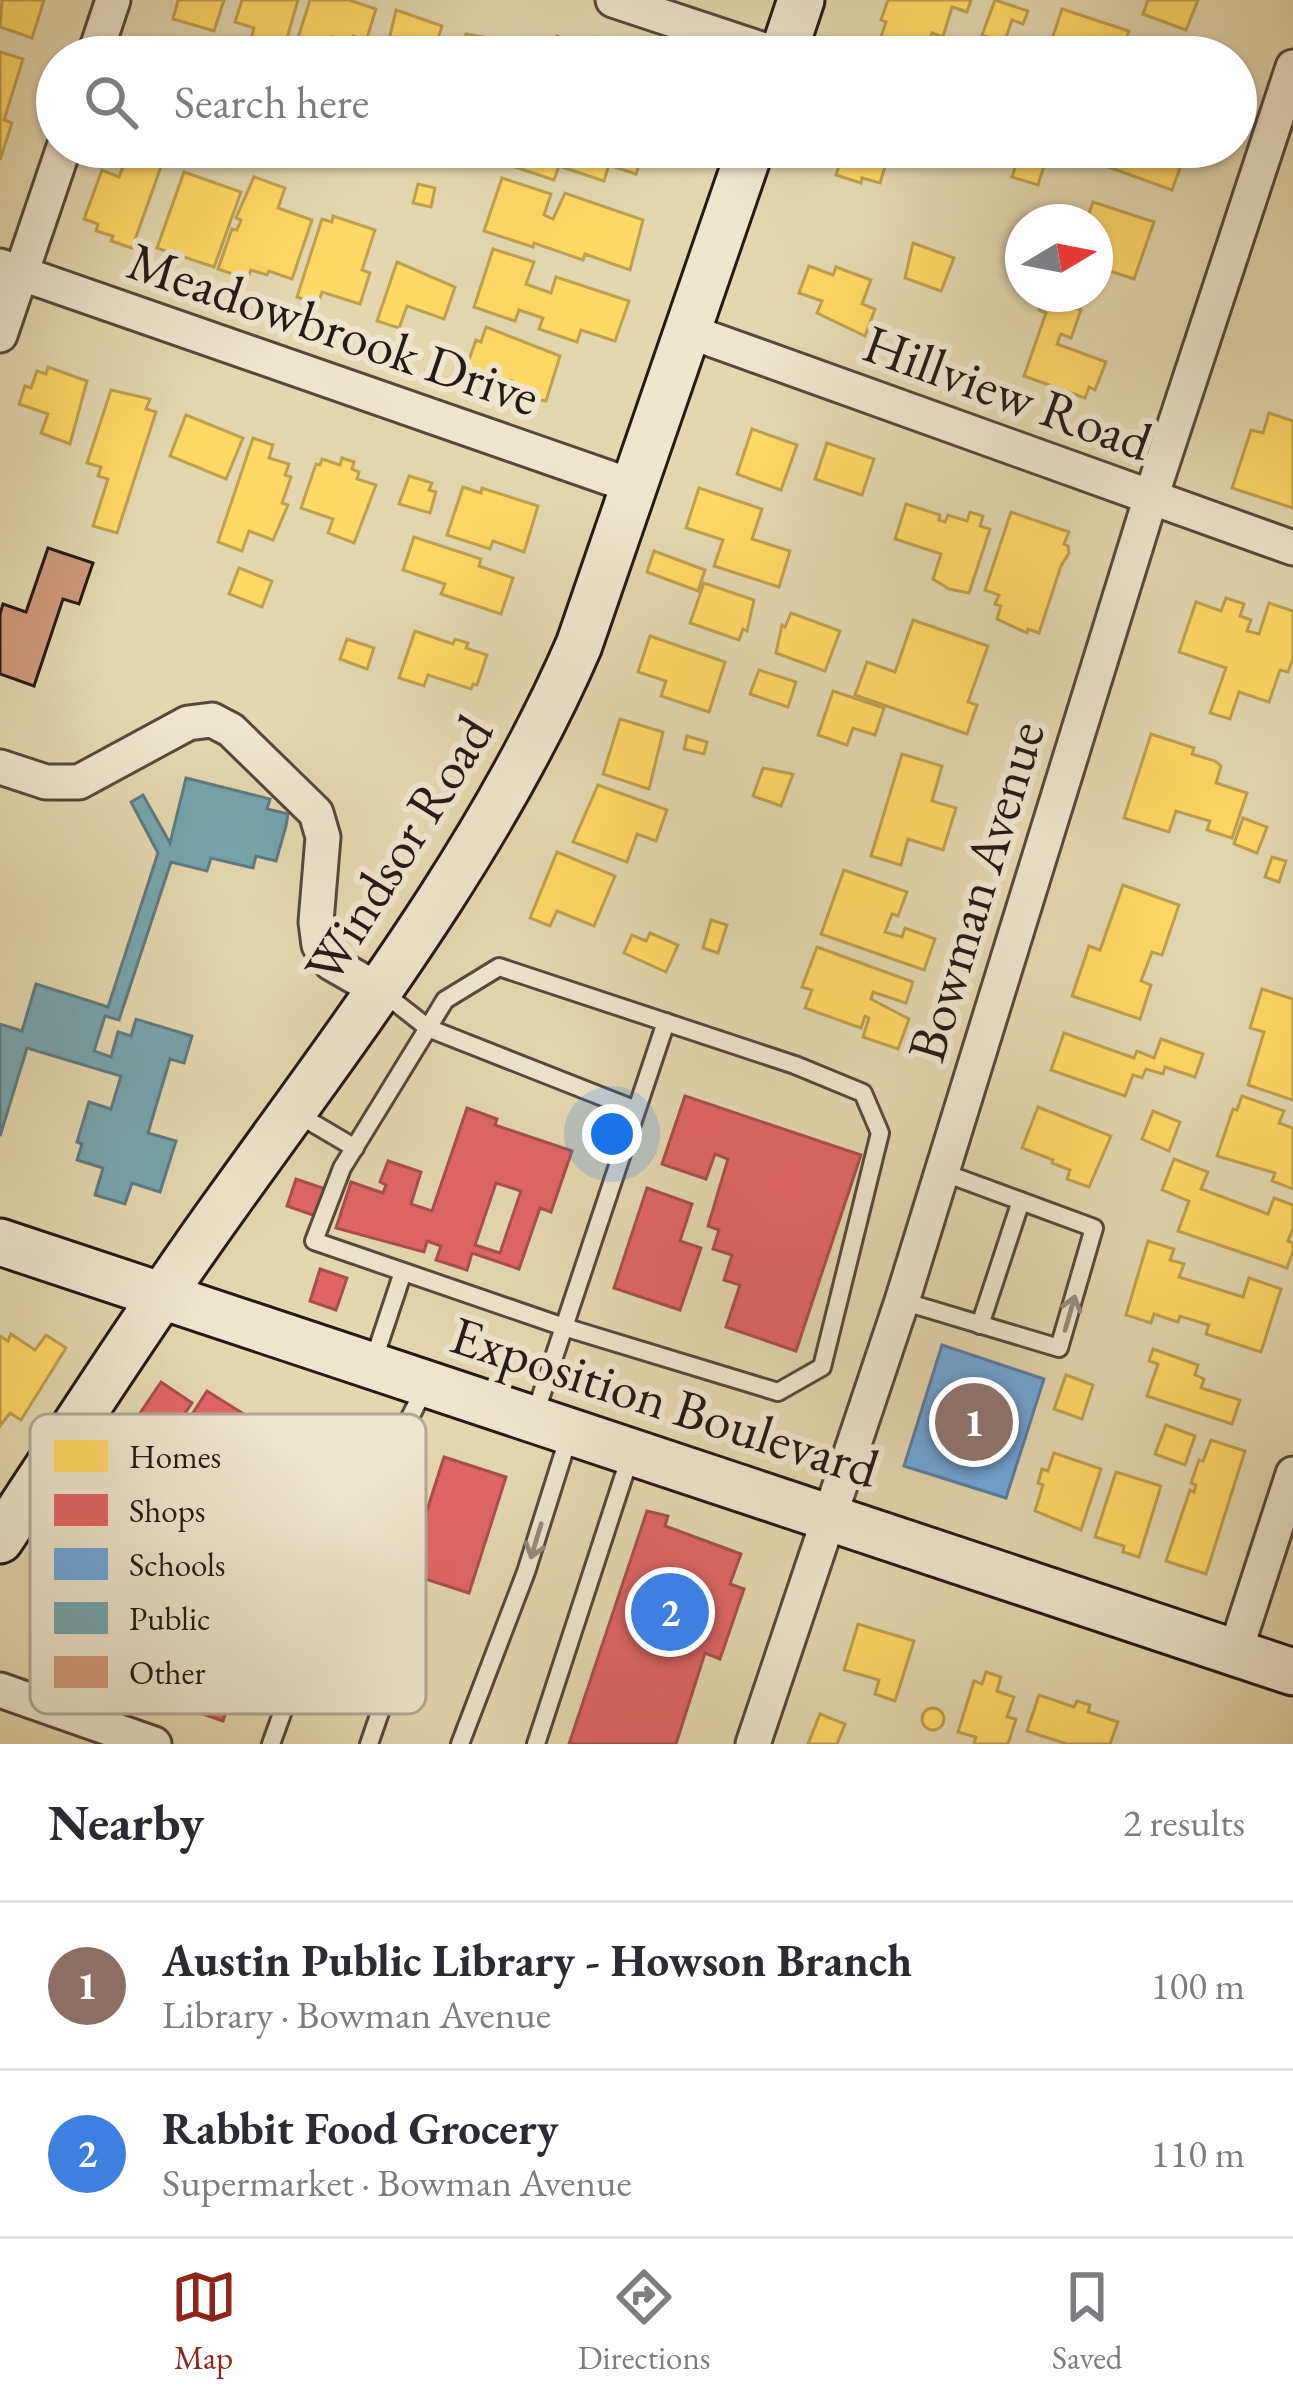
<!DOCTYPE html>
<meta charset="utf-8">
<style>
body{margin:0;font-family:"EB Garamond",serif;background:#f7f7f7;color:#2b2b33}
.compass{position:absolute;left:1005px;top:204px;width:108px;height:108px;border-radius:50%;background:#fff;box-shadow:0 3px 9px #0004;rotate:80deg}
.you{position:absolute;left:612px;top:1134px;width:42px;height:42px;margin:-30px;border:9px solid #fff;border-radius:50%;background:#1a73e8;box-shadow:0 0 0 18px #1a73e833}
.badge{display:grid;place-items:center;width:78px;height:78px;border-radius:50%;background:#8f2418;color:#fff;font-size:39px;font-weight:700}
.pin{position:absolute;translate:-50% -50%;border:6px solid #fff;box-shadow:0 3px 12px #0006}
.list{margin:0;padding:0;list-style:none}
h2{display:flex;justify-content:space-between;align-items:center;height:156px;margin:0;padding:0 48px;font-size:51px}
h2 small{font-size:39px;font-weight:400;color:#7c7c81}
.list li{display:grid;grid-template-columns:78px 1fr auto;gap:36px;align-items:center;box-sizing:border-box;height:168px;padding:0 48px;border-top:3px solid #e1e1e2}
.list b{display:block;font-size:45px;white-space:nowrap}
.list p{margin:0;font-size:39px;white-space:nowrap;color:#7c7c81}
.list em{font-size:39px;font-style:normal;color:#7c7c81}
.icon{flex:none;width:66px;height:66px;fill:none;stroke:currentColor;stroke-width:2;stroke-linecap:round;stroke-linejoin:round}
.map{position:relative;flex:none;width:1293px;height:1744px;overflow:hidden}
.search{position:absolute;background:#fff;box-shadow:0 3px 9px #0004;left:36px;right:36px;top:36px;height:132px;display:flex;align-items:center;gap:30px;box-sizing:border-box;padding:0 42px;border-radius:66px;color:#7c7c81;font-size:45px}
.sheet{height:492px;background:#fff}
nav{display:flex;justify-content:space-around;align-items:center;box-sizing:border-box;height:168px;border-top:3px solid #e1e1e2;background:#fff;font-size:33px;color:#7c7c81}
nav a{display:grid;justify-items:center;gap:6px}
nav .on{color:#8f2418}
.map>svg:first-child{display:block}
.homes{fill:#ffd966;stroke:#bea04e;stroke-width:3}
.shops{fill:#e06666;stroke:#a84f4e;stroke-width:3;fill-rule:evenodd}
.schools{fill:#6fa8dc;stroke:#597da1;stroke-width:3}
.public{fill:#76a5af;stroke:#5e7b81;stroke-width:3}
.building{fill:#d09a7d;stroke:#261a16;stroke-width:3}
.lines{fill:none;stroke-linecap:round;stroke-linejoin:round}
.lane-casing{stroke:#56493c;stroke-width:22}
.street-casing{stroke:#56493c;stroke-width:39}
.secondary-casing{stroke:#261a16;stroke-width:51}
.lane{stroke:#ede5cc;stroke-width:16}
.street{stroke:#ede5cc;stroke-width:33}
.secondary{stroke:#ede5cc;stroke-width:45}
.oneway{stroke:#938a7a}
.labels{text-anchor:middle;stroke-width:12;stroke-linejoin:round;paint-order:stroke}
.street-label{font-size:54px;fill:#261a16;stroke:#ede5cc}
.key{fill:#ede5cc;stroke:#b1a895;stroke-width:3}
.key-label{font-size:33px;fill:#261a16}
</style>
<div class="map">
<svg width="1293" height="1744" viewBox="0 0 1293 1744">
<rect width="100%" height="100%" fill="#e4d7b0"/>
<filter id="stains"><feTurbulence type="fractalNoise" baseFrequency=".00167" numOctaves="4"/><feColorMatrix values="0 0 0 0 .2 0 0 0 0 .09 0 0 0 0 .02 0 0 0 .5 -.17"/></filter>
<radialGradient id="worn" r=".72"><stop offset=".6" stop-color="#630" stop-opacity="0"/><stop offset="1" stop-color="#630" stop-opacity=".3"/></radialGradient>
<g class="homes">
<path d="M2,0H44L32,38L0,27Z"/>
<path d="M178,0H224L214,31L173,19Z"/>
<path d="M242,0H298L282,55L249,45L254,28L235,22Z"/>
<path d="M310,0H349L376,9L366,41L353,36L351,43L333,37L327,57H292Z"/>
<path d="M888,0H971L967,12L952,7L943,37L932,33L924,57H874L886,22L881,20Z"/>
<path d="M995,0L1028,11L1023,24L1012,20L1004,43L982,35Z"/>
<path d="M1148,0H1198L1186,30L1143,14Z"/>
<path d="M1062,9L1129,31L1123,48L1109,44L1105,57H1046Z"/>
<path d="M396,10L442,26L432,57H385Z"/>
<path d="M466,34L489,38L525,49L523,57H459Z"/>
<path d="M557,36L613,57H549Z"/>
<path d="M0,52L23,59L4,120L12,123L0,160Z"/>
<path d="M130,147H168L132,248L111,241L113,236L96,231L98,224L84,219L102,170L119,177Z"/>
<path d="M515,147H645L636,174L609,165L604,181L559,166L554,180L509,165Z"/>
<path d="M845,147H891L880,183L862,178L861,183L836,175Z"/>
<path d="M1022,147H1050L1038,185L1012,177Z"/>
<path d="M1097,147H1188L1172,190L1092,161Z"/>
<path d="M184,172L241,192L214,267L157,248Z"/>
<path d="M254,177L285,188L278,208L312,220L292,279L269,271L267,275L251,270L247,279L218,269L232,229L237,230L241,220L236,218Z"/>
<path d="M502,178L551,194L544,215L553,219L565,193L643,220L630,270L585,254L583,260L534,243L533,247L484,231Z"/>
<path d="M418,184L435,188L431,207L413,203Z"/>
<path d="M1093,202L1154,222L1134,279L1095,266V222H1086Z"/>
<path d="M333,216L375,230L362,270L370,273L360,304L322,292L318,304L297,297L322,219L332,222Z"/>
<path d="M913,243L954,258L941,291L905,278Z"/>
<path d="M493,249L534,262L526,284L551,293L556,277L629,301L615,341L581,330L577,342L539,329L543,318L519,310L515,321L474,307Z"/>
<path d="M397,262L455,287L444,319L407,306L399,328L377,321Z"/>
<path d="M809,266L833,275L836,267L871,280L862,304L875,309L865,336L817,313L822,301L799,293Z"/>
<path d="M1044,296L1081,310L1071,338L1061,334L1057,344L1106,362L1095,390L1089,387L1085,398L1024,376L1046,313L1039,310Z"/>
<path d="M486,327L560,356L546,401L511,395L512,381L465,371L476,340L481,342Z"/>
<path d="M48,367L87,381L70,444L41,433L48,414L19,404L25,386L31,388L37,371L46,374Z"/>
<path d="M111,390L150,399L146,409L156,412L117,533L93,526L108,479L98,476L101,467L87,463Z"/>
<path d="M1269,413L1293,421V508L1232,488L1251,430L1263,433Z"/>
<path d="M186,415L243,438L226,479L170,456Z"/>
<path d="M752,429L797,445L781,490L737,474Z"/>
<path d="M253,438L273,445L269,458L289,464L285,475L291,477L282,503L288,505L273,540L249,531L242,551L218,542Z"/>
<path d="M827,443L874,459L862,495L815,479Z"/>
<path d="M342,458L354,462L352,469L359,472L357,479L376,485L354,543L328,533L333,519L301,508L316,464L320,465L322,459L340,465Z"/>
<path d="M409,476L432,483L429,490L436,492L430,513L399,504Z"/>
<path d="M463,487L481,493L482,488L538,506L524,552L493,541L490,549L447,535Z"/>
<path d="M699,488L762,509L752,539L790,551L779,587L714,566L723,540L686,528Z"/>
<path d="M906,504L940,515L939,520L945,522L948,515L967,521L970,512L983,516L980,526L990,529L969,593L949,589L933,579L941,554L895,539Z"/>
<path d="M1011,512L1069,532L1064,544L1068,546L1069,553L1061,566L1039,633L1028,629L1027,633L997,619L1001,606L995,604L999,595L985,590Z"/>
<path d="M414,537L481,559L479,566L513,578L501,614L441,594L445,584L403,570Z"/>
<path d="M654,551L705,570L698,591L647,572Z"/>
<path d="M239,568L272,581L262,607L229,594Z"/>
<path d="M704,583L754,600L747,631L743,629L739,640L690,623Z"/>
<path d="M1226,598L1244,604L1240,616L1251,620L1247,631L1259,634L1269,603L1293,611V658L1288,672L1280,670L1269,702L1239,692L1230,719L1210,713L1226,668L1179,652L1196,602L1221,611Z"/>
<path d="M791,613L840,631L825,671L776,653L782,625L785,627Z"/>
<path d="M913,620L988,646L968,702L977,705L967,734L855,695L867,662L895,672Z"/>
<path d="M415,631L453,644L455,639L468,643L466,648L487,655L477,685L473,684L471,689L428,675L424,686L399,678Z"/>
<path d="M650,636L725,662L709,712L661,696L666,681L638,672Z"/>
<path d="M347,639L374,648L367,669L340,659Z"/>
<path d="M759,670L796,682L788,707L750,694Z"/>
<path d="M833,691L884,708L875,735L853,728L847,745L818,735Z"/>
<path d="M620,719L663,732L649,789L603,774Z"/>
<path d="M1151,734L1194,748L1192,754L1215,761L1221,766L1216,783L1247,793L1232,838L1207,830L1210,821L1176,811L1169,832L1124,818Z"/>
<path d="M687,736L707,742L704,754L684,749Z"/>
<path d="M902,754L942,766L932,801L956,808L943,850L908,839L901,865L871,856Z"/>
<path d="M763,768L793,774L781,806L753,796Z"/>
<path d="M598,785L667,810L656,841L637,834L627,862L573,842Z"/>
<path d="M1243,818L1267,827L1257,853L1234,844Z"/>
<path d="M557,852L615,876L594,926L557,911L550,926L530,918Z"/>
<path d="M1272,857L1286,861L1279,882L1265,877Z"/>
<path d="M844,870L907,892L898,916L892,914L885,932L902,937L905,928L935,939L924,970L821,934Z"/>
<path d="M1123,885L1179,905L1162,955L1152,952L1141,981L1151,985L1140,1019L1072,996L1089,946L1100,950Z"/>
<path d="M711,920L727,925L718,953L703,948Z"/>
<path d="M650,933L678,945L666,972L624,953L632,935L646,941Z"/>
<path d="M817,947L913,982L906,1003L873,992L871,999L909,1019L898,1049L863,1037L869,1018L865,1016L861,1028L805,1008L812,990L802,987Z"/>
<path d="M1262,989L1293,999V1100L1248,1085L1264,1032L1250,1028Z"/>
<path d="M1064,1033L1134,1058L1137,1051L1154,1058L1161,1039L1203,1054L1195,1077L1165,1067L1163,1074L1146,1069L1142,1078L1133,1075L1125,1096L1051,1070Z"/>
<path d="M1242,1096L1284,1111L1279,1123L1293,1128V1189L1272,1181L1275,1173L1217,1156L1233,1109L1237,1110Z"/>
<path d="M1038,1107L1111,1136L1089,1187L1067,1179L1070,1170L1052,1163L1053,1160L1022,1148Z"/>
<path d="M1153,1111L1180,1122L1169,1151L1142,1139Z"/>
<path d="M1174,1159L1208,1172L1201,1189L1268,1214L1274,1198L1293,1205V1228L1288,1241L1293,1243V1251L1287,1268L1178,1231L1189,1201L1162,1190Z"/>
<path d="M1148,1241L1174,1249L1170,1260L1184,1264L1179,1277L1243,1297L1249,1278L1281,1289L1261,1352L1206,1334L1209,1325L1180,1316L1178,1322L1154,1314L1151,1323L1126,1315Z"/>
<path d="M11,1334L35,1350L46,1335L66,1348L21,1420L10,1413L0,1426V1336L8,1341Z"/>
<path d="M1153,1349L1198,1365L1195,1375L1204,1379L1201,1388L1240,1400L1232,1424L1147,1396L1158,1364L1149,1361Z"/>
<path d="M1066,1375L1093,1385L1082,1419L1054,1409Z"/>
<path d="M1166,1425L1195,1436L1185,1465L1155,1454Z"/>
<path d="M1211,1440L1245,1451L1206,1574L1166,1561L1190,1490L1194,1492L1196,1485L1191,1483L1199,1460L1203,1461Z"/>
<path d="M1054,1453L1101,1469L1081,1530L1035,1511L1043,1485L1038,1483L1042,1469L1048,1471Z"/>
<path d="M1116,1472L1161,1486L1139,1557L1123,1552L1124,1546L1095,1537Z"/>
<path d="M858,1624L914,1641L895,1701L875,1694L879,1680L844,1670Z"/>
<path d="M986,1672L1001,1677L997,1691L1014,1697L1007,1717L1016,1719L1008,1744H974L976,1737L958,1732L974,1681L982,1684Z"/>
<path d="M1039,1695L1074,1707L1077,1701L1090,1705L1088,1712L1118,1722L1110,1744H1067L1027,1731Z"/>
<circle cx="933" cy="1719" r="11"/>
<path d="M820,1714L845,1724L837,1744H808Z"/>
</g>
<g class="shops">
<path d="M685,1096L861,1155L796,1351L726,1327L740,1285L724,1280L732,1255L713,1249L719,1230L708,1226L728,1159L715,1154L706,1179L662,1164Z"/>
<path d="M467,1108L497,1119L495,1125L572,1151L551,1212L540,1208L519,1269L472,1253L467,1270L436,1260L441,1246L427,1241L424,1252L336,1228L351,1182L383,1193L386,1185L380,1182L388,1161L421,1172L411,1204L432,1211ZM496,1183L521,1191L500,1253L475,1245Z"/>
<path d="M296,1179L328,1190L319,1217L287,1206Z"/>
<path d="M647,1188L692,1204L680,1241L701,1248L680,1310L614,1288Z"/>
<path d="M320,1269L347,1278L336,1310L310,1301Z"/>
<path d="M161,1382L192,1403L169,1437L138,1416Z"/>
<path d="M207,1391L315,1459L293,1494L276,1484L269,1495L286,1506L259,1548L279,1561L223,1721L61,1664L55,1653L170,1473L159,1466Z"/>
<path d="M444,1457L506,1477L469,1593L407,1573Z"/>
<path d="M647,1511L668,1516L665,1526L741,1554L730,1584L744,1589L720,1659L705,1653L676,1744H569Z"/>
</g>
<path class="schools" d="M942,1345L1044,1379L1006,1498L904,1466Z"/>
<path class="public" d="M186,778L270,799L267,809L288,814L286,826L276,861L256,856L253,868L211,858L207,871L171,862L119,1020L105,1016L94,1051L111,1057L118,1032L131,1036L136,1019L192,1036L184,1063L170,1059L148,1133L176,1141L160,1192L132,1183L125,1204L95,1195L103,1168L77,1160L82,1144L77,1142L89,1102L111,1109L121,1076L27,1048L0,1136V1024L22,1031L36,984L108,1007L158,853L131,802L143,795L170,843Z"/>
<path class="building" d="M48,548L93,563L79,604L63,599L34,686L0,674V614L3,604L26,612Z"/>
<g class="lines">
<g class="lane-casing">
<g id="lane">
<path d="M381,991L428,1028L445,1000L499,967L795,1065L863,1093L880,1133L822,1367L778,1392L564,1327L535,1414"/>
<path d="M636,1110L428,1028L342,1168L314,1241L564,1327L666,1022"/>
<path d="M294,1112L355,1148"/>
<path d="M902,1301L1059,1348L1094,1228L942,1172"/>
<path d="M980,1325L1021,1201"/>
<path d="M373,1362L403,1272"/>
<path d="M319,1610L404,1643L369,1744"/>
<path d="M271,1744L339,1556L425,1388"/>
<path d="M460,1744L526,1572L569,1436"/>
<path d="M536,1744L631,1454"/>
</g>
</g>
<g class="street-casing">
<g id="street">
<path d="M613,0L782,56"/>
<path d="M94,57L113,0"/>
<path d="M0,266L635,487"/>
<path d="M688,331L1293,548"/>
<path d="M0,335L64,147"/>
<path d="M0,767L46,782H79L188,723L212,720L231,730L316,813L323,837L316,922L319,945L331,963L380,991"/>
<path d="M1235,1652L1293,1474"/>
<path d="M0,1690L154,1744"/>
<path d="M753,1744L902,1301L1151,497L1293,67"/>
</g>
</g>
<g class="secondary-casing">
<g id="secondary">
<path d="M782,57L801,0"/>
<path d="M0,1242L1293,1672"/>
<path d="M0,1540C75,1426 149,1311 229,1200C356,1023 492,846 579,645L751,147"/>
</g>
</g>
<use href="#lane" class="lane"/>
<use href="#street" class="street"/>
<use href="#secondary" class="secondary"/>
</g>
<defs><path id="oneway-shaft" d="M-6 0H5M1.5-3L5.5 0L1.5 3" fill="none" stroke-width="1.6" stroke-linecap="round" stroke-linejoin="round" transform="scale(3)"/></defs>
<g class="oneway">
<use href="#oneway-shaft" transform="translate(1070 1313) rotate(-74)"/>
<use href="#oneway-shaft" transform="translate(536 1541) rotate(107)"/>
</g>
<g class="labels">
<g class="street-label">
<text transform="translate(334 328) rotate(19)" y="19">Meadowbrook Drive</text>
<text transform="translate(1008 392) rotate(20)" y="19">Hillview Road</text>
<text transform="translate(398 849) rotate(-58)" y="19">Windsor Road</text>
<text transform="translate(975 891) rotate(-73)" y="19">Bowman Avenue</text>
<text transform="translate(665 1401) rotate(18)" y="19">Exposition Boulevard</text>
</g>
</g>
<rect x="30" y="1414" width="396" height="300" rx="18" class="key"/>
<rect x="54" y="1440" width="54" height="32" fill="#ffd966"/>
<rect x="54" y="1494" width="54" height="32" fill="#e06666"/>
<rect x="54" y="1548" width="54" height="32" fill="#6fa8dc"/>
<rect x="54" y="1602" width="54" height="32" fill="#76a5af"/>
<rect x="54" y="1656" width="54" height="32" fill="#d09a7d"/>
<g class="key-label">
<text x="129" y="1468">Homes</text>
<text x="129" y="1522">Shops</text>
<text x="129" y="1576">Schools</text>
<text x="129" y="1630">Public</text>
<text x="129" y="1684">Other</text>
</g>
<rect width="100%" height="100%" filter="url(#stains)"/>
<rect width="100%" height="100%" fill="url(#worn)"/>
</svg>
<svg class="compass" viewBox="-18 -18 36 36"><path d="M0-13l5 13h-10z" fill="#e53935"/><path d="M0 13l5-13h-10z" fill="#7c7c81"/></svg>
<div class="you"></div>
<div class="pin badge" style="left:974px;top:1422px;background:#8d6e63">1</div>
<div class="pin badge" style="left:670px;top:1612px;background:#3f7fe0">2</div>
<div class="search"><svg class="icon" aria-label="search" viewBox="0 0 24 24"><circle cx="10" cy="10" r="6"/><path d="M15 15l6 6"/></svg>Search here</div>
</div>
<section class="sheet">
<h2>Nearby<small>2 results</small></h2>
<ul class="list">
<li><span class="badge" style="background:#8d6e63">1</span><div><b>Austin Public Library - Howson Branch</b><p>Library · Bowman Avenue</p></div><em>100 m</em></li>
<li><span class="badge" style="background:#3f7fe0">2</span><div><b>Rabbit Food Grocery</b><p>Supermarket · Bowman Avenue</p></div><em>110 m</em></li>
</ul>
</section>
<nav>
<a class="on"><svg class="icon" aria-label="map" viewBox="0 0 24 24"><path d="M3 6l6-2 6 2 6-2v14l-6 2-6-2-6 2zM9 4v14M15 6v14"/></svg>Map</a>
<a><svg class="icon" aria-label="directions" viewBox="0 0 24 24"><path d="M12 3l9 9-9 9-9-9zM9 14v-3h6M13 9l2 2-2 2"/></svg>Directions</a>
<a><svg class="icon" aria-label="saved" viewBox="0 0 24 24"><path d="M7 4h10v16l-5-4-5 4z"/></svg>Saved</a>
</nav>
